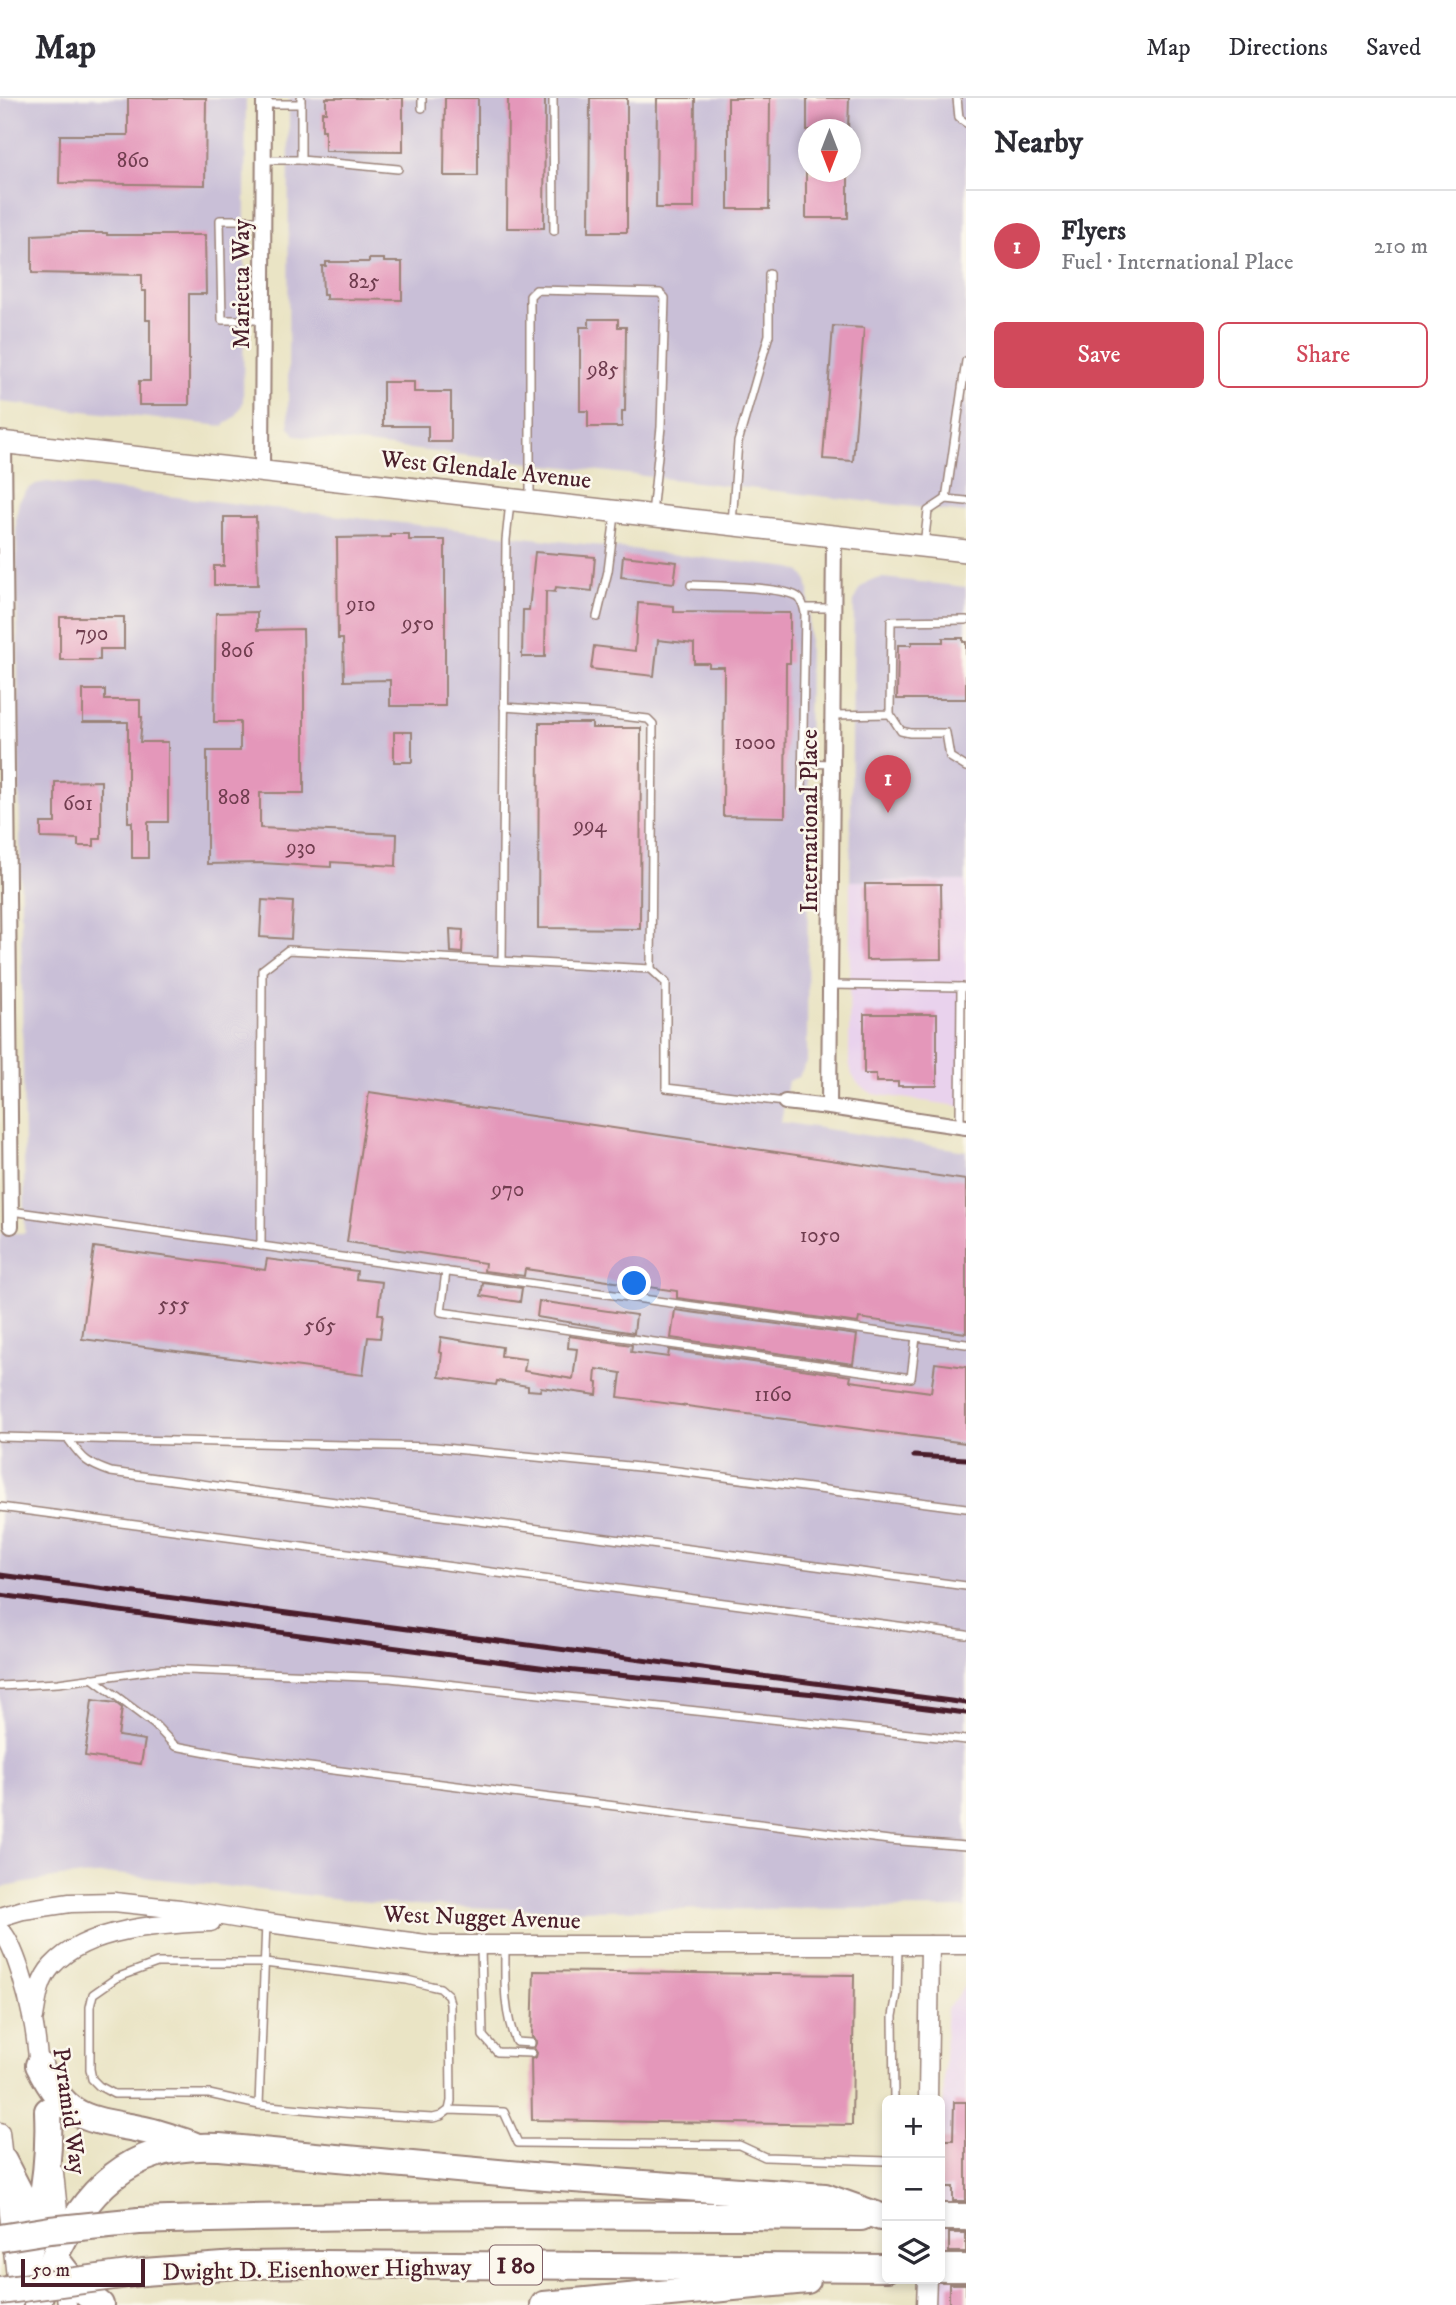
<!DOCTYPE html>
<meta charset="utf-8">
<style>
body{margin:0;font-family:"IM FELL DW Pica",serif;background:#f7f7f7;color:#2b2b33}
.controls{position:absolute;right:21px;bottom:21px;display:grid;overflow:hidden;border-radius:10px;box-shadow:0 4px 10px #0003}
.controls button{width:63px;height:63px;display:grid;place-items:center;padding:0;border:0;border-bottom:2px solid #e1e1e2;background:#fff;color:#2b2b33;font:35px sans-serif}
.compass{position:absolute;left:798px;top:21px;width:63px;height:63px;border-radius:50%;background:#fff;box-shadow:0 4px 10px #0003;rotate:180deg}
.scale{position:absolute;left:21px;bottom:18px;width:124px;box-sizing:border-box;padding-left:7px;border:4px solid #4a1f2b;border-top:0;font-size:19px;line-height:24px;white-space:nowrap;color:#4a1f2b;-webkit-text-stroke:5px #fbf7ec;paint-order:stroke}
.you{position:absolute;left:635px;top:1186px;width:24px;height:24px;margin:-18px;border:5px solid #fff;border-radius:50%;background:#1a73e8;box-shadow:0 0 0 10px #1a73e833}
.badge{display:grid;place-items:center;width:46px;height:46px;border-radius:50%;background:#d1495b;color:#fff;font-size:23px;font-weight:700}
.pin{position:absolute;translate:-50% -58px;filter:drop-shadow(0 2px 4px #0008)}
.pin::after{content:'';position:absolute;top:37px;width:24px;height:21px;background:inherit;clip-path:polygon(0 0,100% 0,50% 100%)}
.list{margin:0;padding:0;list-style:none}
h2{display:flex;justify-content:space-between;align-items:center;height:91px;margin:0;padding:0 28px;font-size:30px}
h2 small{font-size:23px;font-weight:400;color:#7c7c81}
.list li{display:grid;grid-template-columns:46px 1fr auto;gap:21px;align-items:center;box-sizing:border-box;height:112px;padding:0 28px;border-top:2px solid #e1e1e2}
.list b{display:block;font-size:26px;white-space:nowrap}
.list p{margin:0;font-size:23px;white-space:nowrap;color:#7c7c81}
.list em{font-size:23px;font-style:normal;color:#7c7c81}
.actions{display:flex;gap:14px;padding:21px 28px}
.actions a{flex:1;padding:16px 0;border:2px solid #d1495b;border-radius:10px;text-align:center;font-size:24px;color:#d1495b}
.actions .main{background:#d1495b;color:#fff}
.icon{flex:none;width:38px;height:38px;fill:none;stroke:currentColor;stroke-width:2;stroke-linecap:round;stroke-linejoin:round}
.map{position:relative;flex:none;width:966px;height:2207px;overflow:hidden}
header{display:flex;align-items:center;gap:42px;box-sizing:border-box;height:98px;padding:0 35px;background:#fff;border-bottom:2px solid #e1e1e2}
header strong{font-size:33px}
nav{display:flex;gap:38px;margin-inline-start:auto;font-size:24px}
main{display:flex}
aside{flex:1;background:#fff}
.map>svg:first-child{display:block}
.built{fill:#e9d2ed}
.industrial{fill:#c9bfd7;fill-rule:evenodd}
.building{fill:#e497ba}
.lines{fill:none;stroke-linecap:round;stroke-linejoin:round}
.service-casing{stroke:#9a8278;stroke-width:10}
.minor-casing{stroke:#9a8278;stroke-width:18}
.tertiary-casing{stroke:#9a8278;stroke-width:21}
.secondary-casing{stroke:#9a8278;stroke-width:24}
.motorway-casing{stroke:#9a8278;stroke-width:30}
.service{stroke:#fff;stroke-width:7}
.minor{stroke:#fff;stroke-width:14}
.tertiary{stroke:#fff;stroke-width:18}
.secondary{stroke:#fff;stroke-width:21}
.motorway{stroke:#fff;stroke-width:26}
.rail{stroke:#4a1f2b;stroke-width:5}
.motorway-bridge-casing{stroke:#9a8278;stroke-width:30;stroke-linecap:butt}
.motorway-bridge{stroke:#fff;stroke-width:26}
.labels{text-anchor:middle;stroke-width:5;stroke-linejoin:round;paint-order:stroke}
.number-label{font-size:21px;fill:#703d4f}
.shield{fill:#fbf7ec;stroke:#7f6065;stroke-width:2}
.shield-label{font-size:23px;font-weight:bold;fill:#4a1f2b}
.street-label{font-size:24px;fill:#4a1f2b;stroke:#fbf7ec}
</style>
<header>
<strong>Map</strong>
<nav><a>Map</a><a>Directions</a><a>Saved</a></nav>
</header>
<main>
<div class="map">
<svg width="966" height="2207" viewBox="0 0 966 2207">
<rect width="100%" height="100%" fill="#fbf7ec"/>
<filter id="ink" filterUnits="userSpaceOnUse"><feTurbulence type="fractalNoise" baseFrequency=".0143" numOctaves="2"/><feDisplacementMap in="SourceGraphic" scale="14" xChannelSelector="R" yChannelSelector="G"/><feConvolveMatrix kernelMatrix="1 2 1 2 8 2 1 2 1" color-interpolation-filters="sRGB"/></filter>
<filter id="wash" filterUnits="userSpaceOnUse"><feTurbulence type="fractalNoise" baseFrequency=".00686" numOctaves="4" result="noise"/><feDisplacementMap in="SourceGraphic" scale="28" xChannelSelector="R" yChannelSelector="G"/><feGaussianBlur stdDeviation="1.57" result="paint"/><feColorMatrix in="noise" values="0 0 0 0 0 0 0 0 0 0 0 0 0 0 0 0 0 1.4 0 .05"/><feComposite in="paint" operator="in"/></filter>
<g filter="url(#wash)">
<rect width="100%" height="100%" fill="#eae4c5"/>
<g class="built">
<path d="M850,783H966V1009L873,996L859,987L852,977L849,963Z"/>
<path d="M966,1886V2207H941V2080L946,1923L947,1911Z"/>
</g>
<g class="industrial">
<path d="M0,0H246L243,305L236,318L223,328L0,304Z"/>
<path d="M289,0H966V415L296,338L289,329L288,314ZM808,32H850V74H808Z"/>
<path d="M47,384L792,470L801,474L807,482L809,494L807,965L798,979L788,983L781,1024L966,1053V1810L561,1812L463,1809L386,1806L116,1776L59,1779L0,1790V1135H25L16,420L19,403L27,392L36,386Z"/>
<path d="M883,480L966,489V783H850L854,502L860,490L871,482Z"/>
</g>
<g id="blocks">
<g class="building">
<path d="M128,0H206L205,87L59,85L60,37H128Z"/>
<path d="M326,0H403V54L325,53V32H322V14H326Z"/>
<path d="M445,0H478V78H444Z"/>
<path d="M508,0H545L544,130H507Z"/>
<path d="M590,0H627V134H589Z"/>
<path d="M657,0H695L694,110H656Z"/>
<path d="M728,0H770L769,111H728Z"/>
<path d="M807,0H849L848,32H807Z"/>
<rect x="806" y="74" width="42" height="46"/>
<path d="M74,135H107V137H205L206,196H189V307H139V283H150V222H146V193H142V177L32,175V137Z"/>
<path d="M369,161H384V164H402V202L326,201V197H323L322,168H326V164H369Z"/>
<path d="M589,221H618V229H626L625,313H622V329H588V313H580V229H589Z"/>
<path d="M833,228L864,230L853,363L823,361Z"/>
<path d="M383,284H414V294H451V344H428V328H383Z"/>
<path d="M224,419H256L258,487H214V468H224Z"/>
<path d="M390,436H409V442H445V608H390V582L344,583L343,541H338L337,440L390,439Z"/>
<path d="M535,454L595,459L592,493L556,489L555,494L546,493L545,559H522L523,512H529Z"/>
<path d="M623,458L677,464L674,485L621,479Z"/>
<path d="M638,505L674,508V514L790,515V565H786L785,719L723,718L724,569H709V565H694V546L658,542L654,578L591,571L594,548L635,553Z"/>
<path d="M257,514V532L303,531L304,581V695H260V730L397,736L396,768L331,764V769L261,765L207,766V653H240V624H214L216,515Z"/>
<path d="M60,519H124V551H100V562H60Z"/>
<path d="M943,540H963V544H966V601H897L898,547H912V544H943Z"/>
<path d="M83,592H105V602H140V619H142L140,644H168V724H148V760H132V724H128V624H83Z"/>
<path d="M539,625H592V630H641L640,831L538,830Z"/>
<rect x="394" y="634" width="18" height="30"/>
<path d="M101,683V741H94V748H78V741L41,740V725H55V684Z"/>
<path d="M865,786H941L942,861L866,862Z"/>
<path d="M262,802L293,804L291,841L260,839Z"/>
<path d="M450,831L463,832L462,855L451,854Z"/>
<path d="M864,916H937V988H898V984H876V976H864Z"/>
<path d="M369,994L966,1082V1235L859,1220L858,1225L677,1200V1193L525,1171L524,1178L484,1173L485,1165L347,1144Z"/>
<path d="M94,1149L265,1172L267,1161L357,1173L356,1181L382,1184L378,1216H383L380,1240L368,1239L363,1277L82,1241Z"/>
<path d="M483,1185L522,1190L520,1204L481,1198Z"/>
<path d="M539,1203L636,1217L634,1235L537,1219Z"/>
<path d="M675,1212L857,1237L853,1266L671,1240Z"/>
<path d="M569,1238L632,1247L631,1254L668,1259L669,1252L851,1278L850,1283L931,1294L935,1265L966,1269V1345L618,1299L621,1275L596,1271L595,1284L598,1285L597,1297L541,1289L540,1293L528,1292V1288L497,1283L496,1287L439,1279L442,1255L439,1254L441,1239L502,1249L501,1258L526,1261L524,1273L573,1281L577,1251L568,1250Z"/>
<path d="M92,1602L116,1605L122,1610L118,1638L145,1642L141,1666L85,1658Z"/>
<path d="M534,1873L854,1877L852,2027L532,2022L531,1961L536,1959L537,1955L534,1950L537,1943L532,1939Z"/>
<path d="M954,2004H966V2103H953V2089H940V2042H953Z"/>
<rect x="949" y="2135" width="17" height="19"/>
<rect x="949" y="2186" width="17" height="21"/>
</g>
</g>
</g>
<g filter="url(#ink)">
<use href="#blocks" fill-opacity="0" stroke="#9a8278" stroke-width="2"/>
<g class="lines">
<g class="service-casing">
<g id="service">
<path d="M301,0V62L398,71"/>
<path d="M422,0V10"/>
<path d="M553,0L554,133"/>
<path d="M957,0L959,20L966,25"/>
<path d="M264,6H301"/>
<path d="M264,62H301"/>
<path d="M263,222H222L220,122H263"/>
<path d="M530,400V198L536,192L660,195L665,200L661,329L652,416"/>
<path d="M946,401L966,263"/>
<path d="M732,425L738,344L769,237V176"/>
<path d="M924,447L928,413L946,401L966,403"/>
<path d="M691,487C711,488 787,488 799,500C803,504 804,510 805,515L802,690"/>
<path d="M805,510H833"/>
<path d="M597,519L608,473L615,417"/>
<path d="M504,609L604,616L648,621L653,626L651,871"/>
<path d="M890,616L901,633L910,635H946L950,659L966,669"/>
<path d="M833,617L890,616L891,523L966,522"/>
<path d="M802,665L832,666"/>
<path d="M502,863L506,442L510,404"/>
<path d="M831,887L963,889"/>
<path d="M960,1028L961,889"/>
<path d="M11,1113L966,1246"/>
<path d="M261,1148L262,872L288,852L651,871L666,885V990L785,1004"/>
<path d="M446,1173L441,1214L911,1280L916,1239"/>
<path d="M0,1339L434,1349L670,1372L966,1410"/>
<path d="M69,1342C83,1362 88,1366 111,1374L966,1488"/>
<path d="M0,1409L966,1537"/>
<path d="M92,1580L155,1627L175,1648L240,1660L551,1700L889,1742L966,1748"/>
<path d="M0,1588L58,1585L162,1571L390,1580L966,1642"/>
<path d="M481,1849L483,1938L497,1954L531,1955"/>
<path d="M505,1849C505,1882 503,1913 516,1944L531,1945"/>
<path d="M894,2002L893,1918L897,1896L898,1848"/>
<path d="M259,2007L266,1825"/>
<path d="M449,2012L451,2003L450,1906L448,1897L440,1890L431,1888L407,1882L264,1865H157L116,1880L93,1896L90,1909V1971L92,1981L99,1988L114,1996H209L259,2007L344,2015L433,2020L441,2018L449,2012L504,2014L518,2045L739,2047L765,2059L887,2063"/>
</g>
</g>
<g class="minor-casing">
<g id="minor">
<path d="M4,344L11,1128"/>
<path d="M262,373L264,0"/>
<path d="M785,1004L829,1009L966,1029"/>
<path d="M829,1009L834,438"/>
</g>
</g>
<g class="tertiary-casing">
<g id="tertiary">
<path d="M0,1819L23,1812L70,1805L114,1804L180,1811L253,1823L433,1847H966"/>
<path d="M0,1832C15,1845 29,1902 33,1923C37,1941 37,1960 41,1978"/>
<path d="M34,1919C37,1901 39,1882 52,1868C87,1829 163,1826 211,1824"/>
<path d="M928,2002L930,1847"/>
<path d="M0,2034L16,2179"/>
<path d="M54,2075L61,2141"/>
<path d="M64,2176L67,2207"/>
<path d="M926,2207L927,2181"/>
</g>
</g>
<g class="secondary-casing">
<path id="secondary" d="M0,344L966,453"/>
</g>
<g class="motorway-casing">
<g id="motorway">
<path d="M39,1967C67,2022 84,2020 140,2031C158,2034 175,2041 193,2047"/>
<path d="M3,2063L39,2133"/>
<path d="M940,2119H966"/>
<path d="M139,2123C379,2115 620,2117 861,2119"/>
<path d="M61,2168L75,2186L100,2207"/>
<path d="M940,2170H966"/>
<path d="M144,2174L237,2167L320,2166L887,2170"/>
<path d="M8,2207C37,2144 51,2082 48,2013"/>
<path d="M37,2207C54,2147 91,2076 155,2056C176,2049 197,2048 219,2049L532,2078L825,2099L881,2119"/>
<path d="M544,2207L807,2182"/>
</g>
</g>
<use href="#service" class="service"/>
<use href="#minor" class="minor"/>
<use href="#tertiary" class="tertiary"/>
<use href="#secondary" class="secondary"/>
<use href="#motorway" class="motorway"/>
<g class="rail">
<path d="M914,1358L966,1361"/>
<path d="M0,1477L966,1605"/>
<path d="M0,1497L555,1571L815,1596L966,1615"/>
</g>
<g class="motorway-bridge-casing">
<g id="motorway-bridge">
<path d="M0,2140L50,2132L139,2123"/>
<path d="M0,2193L144,2174"/>
</g>
</g>
<use href="#motorway-bridge" class="motorway-bridge"/>
</g>
</g>
<g class="labels">
<g class="number-label">
<text x="133" y="69">860</text>
<text x="364" y="190">825</text>
<text x="603" y="278">985</text>
<text x="361" y="513">910</text>
<text x="418" y="532">950</text>
<text x="92" y="542">790</text>
<text x="237" y="559">806</text>
<text x="755" y="651">1000</text>
<text x="234" y="706">808</text>
<text x="78" y="712">601</text>
<text x="590" y="734">994</text>
<text x="301" y="756">930</text>
<text x="508" y="1098">970</text>
<text x="820" y="1144">1050</text>
<text x="174" y="1213">555</text>
<text x="320" y="1234">565</text>
<text x="773" y="1303">1160</text>
</g>
<rect class="shield" x="490" y="2147.5" width="52" height="39" rx="5"/>
<g class="shield-label">
<text x="516" y="2175">I 80</text>
</g>
<g class="street-label">
<text transform="translate(241 186) rotate(-90)" y="8">Marietta Way</text>
<text transform="translate(486 371) rotate(6)" y="8">West Glendale Avenue</text>
<text transform="translate(809 723) rotate(-90)" y="8">International Place</text>
<text transform="translate(482 1819) rotate(2)" y="8">West Nugget Avenue</text>
<text transform="translate(70 2013) rotate(82)" y="8">Pyramid Way</text>
<text transform="translate(317 2171) rotate(-1)" y="8">Dwight D. Eisenhower Highway</text>
</g>
</g>
</svg>
<div class="controls">
<button>+</button>
<button>−</button>
<button><svg class="icon" aria-label="layers" viewBox="0 0 24 24"><path d="M12 4l9 5-9 5-9-5zM3 14l9 5 9-5"/></svg></button>
</div>
<svg class="compass" viewBox="-18 -18 36 36"><path d="M0-13l5 13h-10z" fill="#e53935"/><path d="M0 13l5-13h-10z" fill="#7c7c81"/></svg>
<div class="scale">50 m</div>
<div class="you"></div>
<div class="pin badge" style="left:888px;top:715px">1</div>
</div>
<aside>
<h2>Nearby<small></small></h2>
<ul class="list">
<li><span class="badge">1</span><div><b>Flyers</b><p>Fuel · International Place</p></div><em>210 m</em></li>
</ul>
<div class="actions"><a class="main">Save</a><a>Share</a></div>
</aside>
</main>
